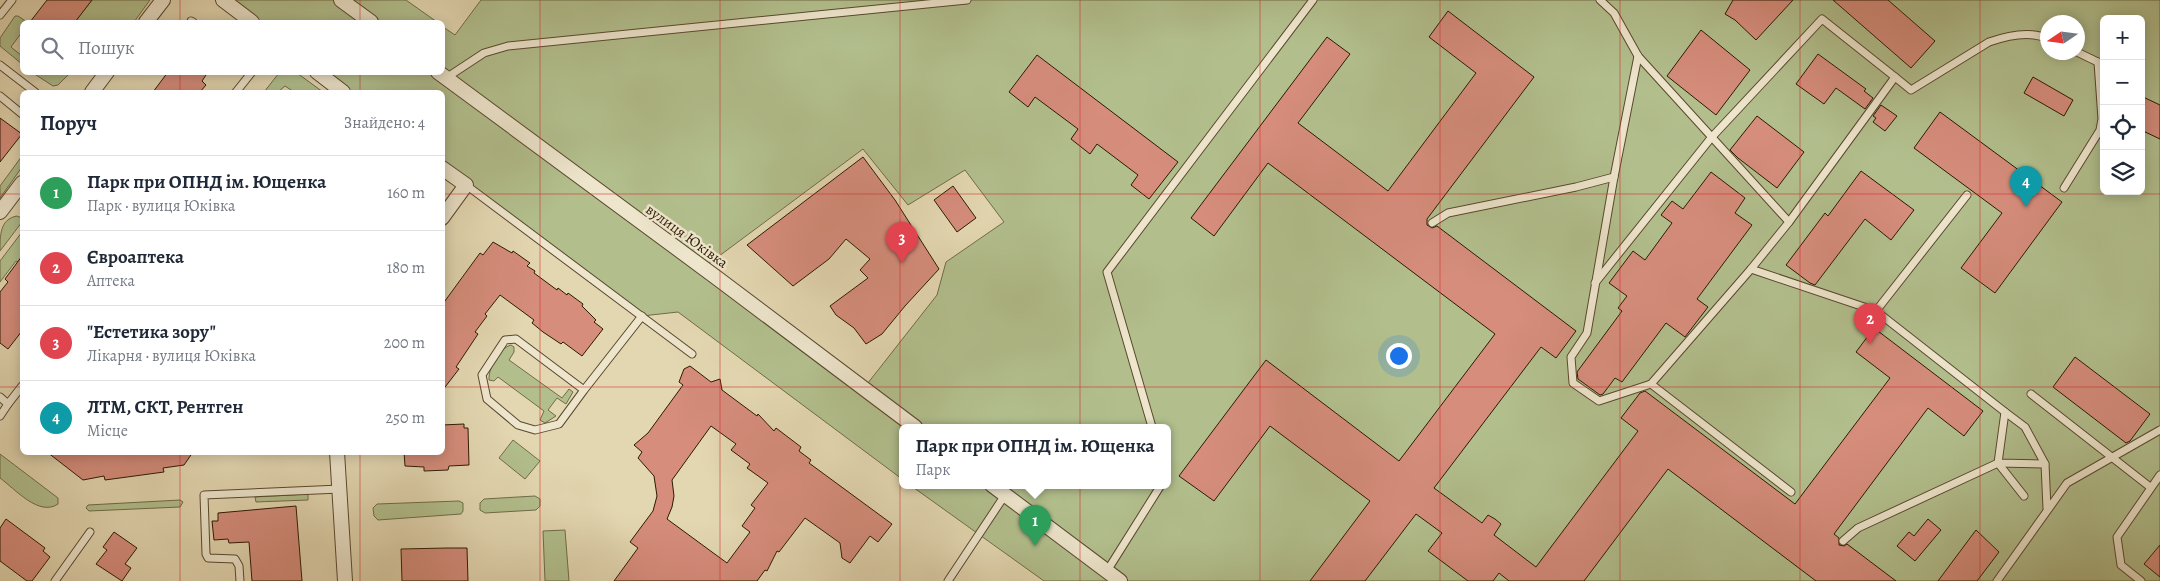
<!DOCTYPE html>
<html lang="uk">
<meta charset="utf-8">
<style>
body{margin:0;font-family:Alegreya,serif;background:#f6f6f7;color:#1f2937}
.controls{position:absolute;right:15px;top:15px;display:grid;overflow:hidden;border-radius:8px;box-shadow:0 2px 12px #0003}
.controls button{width:45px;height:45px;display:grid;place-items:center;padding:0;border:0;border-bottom:1px solid #e0e1e3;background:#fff;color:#1f2937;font:25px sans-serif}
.compass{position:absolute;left:2040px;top:15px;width:45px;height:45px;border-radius:50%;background:#fff;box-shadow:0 2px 12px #0003;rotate:257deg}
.you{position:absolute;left:1398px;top:355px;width:18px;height:18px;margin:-12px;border:4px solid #fff;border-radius:50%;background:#1a73e8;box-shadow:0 0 0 8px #1a73e833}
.badge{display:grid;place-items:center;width:32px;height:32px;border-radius:50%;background:#7c3aed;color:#fff;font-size:16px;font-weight:700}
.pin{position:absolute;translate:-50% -41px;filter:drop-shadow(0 1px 2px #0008)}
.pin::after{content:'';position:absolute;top:26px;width:18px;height:15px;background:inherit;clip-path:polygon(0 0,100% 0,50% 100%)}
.popup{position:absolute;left:899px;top:424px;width:272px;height:65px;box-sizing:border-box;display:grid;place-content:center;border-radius:8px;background:#fff;filter:drop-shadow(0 1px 4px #0005);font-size:16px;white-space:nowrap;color:#747a83}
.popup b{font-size:19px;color:#1f2937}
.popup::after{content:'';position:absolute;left:50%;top:100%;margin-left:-10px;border:10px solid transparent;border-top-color:#fff}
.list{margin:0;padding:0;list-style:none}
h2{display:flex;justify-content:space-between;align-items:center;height:65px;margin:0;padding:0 20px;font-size:21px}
h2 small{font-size:16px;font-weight:400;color:#747a83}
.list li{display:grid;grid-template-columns:32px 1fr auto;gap:15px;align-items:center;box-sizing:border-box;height:75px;padding:0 20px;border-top:1px solid #e0e1e3}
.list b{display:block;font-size:19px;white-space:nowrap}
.list p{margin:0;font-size:16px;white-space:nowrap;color:#747a83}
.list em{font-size:16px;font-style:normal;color:#747a83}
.icon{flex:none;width:28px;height:28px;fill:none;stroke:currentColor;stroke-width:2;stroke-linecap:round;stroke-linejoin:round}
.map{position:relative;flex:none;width:2160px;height:581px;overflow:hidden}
.search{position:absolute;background:#fff;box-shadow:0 2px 12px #0003;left:20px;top:20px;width:425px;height:55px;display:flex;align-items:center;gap:12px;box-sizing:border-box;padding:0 18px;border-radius:8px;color:#747a83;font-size:19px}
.panel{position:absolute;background:#fff;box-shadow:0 2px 12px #0003;left:20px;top:90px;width:425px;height:365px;border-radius:8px}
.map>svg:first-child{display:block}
.green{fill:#b2bf8d;stroke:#706c48;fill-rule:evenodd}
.building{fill:#d68d7c;stroke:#2d1903;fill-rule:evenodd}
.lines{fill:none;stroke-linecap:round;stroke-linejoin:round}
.lane-casing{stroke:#5a482e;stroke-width:9}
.street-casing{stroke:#5a482e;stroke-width:16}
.lane{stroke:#ede5cc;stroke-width:7}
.street{stroke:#ede5cc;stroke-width:14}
.grid{fill:none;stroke:#d62828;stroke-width:1;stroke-opacity:0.55}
.labels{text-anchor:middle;stroke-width:5;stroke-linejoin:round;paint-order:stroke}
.street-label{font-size:15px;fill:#2d1903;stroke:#ede5cc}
</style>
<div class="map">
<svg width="2160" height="581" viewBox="0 0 2160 581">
<rect width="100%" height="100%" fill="#e3d7b1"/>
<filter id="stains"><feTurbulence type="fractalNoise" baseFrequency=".004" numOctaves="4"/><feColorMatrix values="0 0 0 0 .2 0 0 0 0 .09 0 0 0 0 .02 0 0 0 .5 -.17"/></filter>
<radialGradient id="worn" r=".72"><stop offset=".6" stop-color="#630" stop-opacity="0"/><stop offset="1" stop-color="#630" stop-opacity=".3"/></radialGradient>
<g class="green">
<path d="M92,0H150L134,22H75Z"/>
<path d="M223,0H406L437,22H252Z"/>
<path d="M481,0H2160V581H1044L910,485H1168V427H902V479L678,312L642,316L443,168L442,92H343L317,73L442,72L443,27L455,35ZM2104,19H2141V191H2104ZM2048,22H2078V52H2048ZM863,149L908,205L965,170L1004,222L946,262L937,295L864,388L703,268Z"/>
<path d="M15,16H18L27,22H22V32L11,47L22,56V64L0,46V38Z"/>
<path d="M33,73H70L58,85L53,86Z"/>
<path d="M279,73H297L323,92H294L285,86L278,92H264Z"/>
<path d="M22,156V167L0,198V186Z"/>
<path d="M17,216L22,218V222L0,251C0,235 0,219 17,216Z"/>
<path d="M22,232V259L18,262L16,261L0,282V261Z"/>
<path d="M511,345L514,347V352L509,360L562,398L569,389L573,392L566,404L557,398L548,410L556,416L545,423L540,420L544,411L498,377L494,381L489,380C488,368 500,348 511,345Z"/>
<path d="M513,440L540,461L525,479L499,458Z"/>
<path d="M0,454L58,498V504C39,517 15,489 0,478Z"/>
<path d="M308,494V500L256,502L255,497Z"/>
<path d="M535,496L540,499V506L536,510L485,513L480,510V503L484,499Z"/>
<path d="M180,500L183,502L180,507L89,511L86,508L88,505Z"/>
<path d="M459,501L463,503V511L461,514L378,520L374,516L373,508L377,504Z"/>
<path d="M565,530L569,581H545L543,531Z"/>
</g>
<g class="building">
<path d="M47,0H92L75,22H30Z"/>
<path d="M1733,0H1793L1756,40L1735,20L1725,14Z"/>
<path d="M1833,0H1888L1935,41L1911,68Z"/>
<path d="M1448,11L1534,77L1427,219V225L1432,228L1437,226L1576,331L1556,358L1541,347L1434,488L1482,523L1488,515L1495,519L1501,524L1494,535L1536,567L1638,431L1621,418L1640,393L1645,391L1795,504L1890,378L1856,352L1874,328L1983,411L1964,436L1928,408L1834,534L1839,538V545L1844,546L1847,544L1896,581H1816L1668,469L1584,581H1509L1499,573L1493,581H1468L1428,551L1442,533L1416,514L1365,581H1310L1370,501L1270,426L1214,501L1179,476L1266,360L1399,461L1495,334L1268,163L1214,236L1191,218L1327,37L1350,54L1298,123L1388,191L1476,73L1429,37Z"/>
<path d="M1701,30L1750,70L1716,115L1667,76Z"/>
<path d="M1818,54L1866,89L1864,91L1873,98L1865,109L1836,88L1824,104L1796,84Z"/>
<path d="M1037,55L1178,162L1149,199L1131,185L1138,175L1097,144L1090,154L1071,139L1078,129L1035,97L1028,107L1009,92Z"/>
<path d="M168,72H208L202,81L206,85L200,92H153Z"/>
<path d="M2033,77L2073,100L2064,116L2024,93Z"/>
<path d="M2141,96L2160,105V139L2141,130Z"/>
<path d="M1881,105L1897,116L1885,131L1873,122L1876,118L1873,116Z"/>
<path d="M1940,112L2062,202L1995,293L1961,268L2002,213L1914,148Z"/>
<path d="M1757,116L1804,152L1777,188L1738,158L1730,150Z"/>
<path d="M0,118L22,134L0,162Z"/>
<path d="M863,157L895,200L939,269L905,306L882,334L866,344L854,328L836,315L830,306L868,278L860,270L870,259L846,239L829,259L793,286L747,245Z"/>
<path d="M1861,171L1914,210L1891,240L1865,219L1815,285L1810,283L1786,265L1825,213L1828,216Z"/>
<path d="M1711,172L1745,198L1735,213L1752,225L1697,299L1708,307L1685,337L1666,323L1622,382L1615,378L1603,394L1600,395L1578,379L1577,372L1622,311L1618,308L1627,296L1609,283L1633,251L1645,260L1672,223L1661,215L1672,201L1683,209Z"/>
<path d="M953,186L976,218L957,232L934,200Z"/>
<path d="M493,242L512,253L513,251L530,263L527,266L535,271L534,273L557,290L558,288L567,295L568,293L583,304L582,306L596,320L594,322L603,329L582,356L563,342L561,344L543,332L532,323L534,320L500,295L485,314L487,316L475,332L478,334L456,367L459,369L442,391V305L480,253L483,255Z"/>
<path d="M22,256V331L8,349L0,343V292L8,282L5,279Z"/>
<path d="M2075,357L2150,414L2130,441L2126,443L2053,387Z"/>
<path d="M690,366L711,382L720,379L722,390L757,416L758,414L774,431L776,428L801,447L799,451L811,460L809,463L892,524L878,542L870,536L850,563L842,558L840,543L805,518L779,552L777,551L767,571L765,570L757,581H614L638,548L630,542L653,511L657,496L654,476L638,458L642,452L634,445L648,433L683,385L679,382L684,369ZM711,426L736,444L731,450L750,464L747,468L768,483L751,505L755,508L742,526L750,532L727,563L667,519L672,507L674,496L672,480Z"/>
<path d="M464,424V428H468L469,465L449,466L448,470L424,471V467L405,466L404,452H442V425Z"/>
<path d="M47,452H193L184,465L163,468L164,472L105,480L104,476L83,480Z"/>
<path d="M296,506L302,581H252L249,542L229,543L228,539L214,540L212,521H218V513Z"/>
<path d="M6,519L45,548L43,551L50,557L32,581H27L0,561V528Z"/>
<path d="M1928,519L1941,530L1915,561L1897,546L1909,532L1914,536Z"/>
<path d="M1976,530L1999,552L1977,581H1938Z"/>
<path d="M114,532L137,548L125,564L131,568L122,581L96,564L107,550L103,547Z"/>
<path d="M2160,545V577L2144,564Z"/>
<path d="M447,548H467L468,581H402L401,549Z"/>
</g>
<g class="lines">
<g class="lane-casing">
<g id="lane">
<path d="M1600,0L1614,13L1638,56L1789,222L1751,269L1651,384L1791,492"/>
<path d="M0,15L12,0"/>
<path d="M191,21L193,22"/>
<path d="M2077,52L2104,65"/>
<path d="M1638,56L1614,177L1587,333L1571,357L1573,383L1599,401L1651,384"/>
<path d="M0,65L35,92"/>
<path d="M1895,77L1911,90L1989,42C2006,36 2030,30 2048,39"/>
<path d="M446,78L484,53L508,46L967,0"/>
<path d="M236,92L252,72"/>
<path d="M0,96L22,114"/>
<path d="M466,185L692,354"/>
<path d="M2064,188L2100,130L2102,119L2098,62"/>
<path d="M1432,223L1448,213L1576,187L1614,177"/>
<path d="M1751,269L1876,311L2005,412L1998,463L2045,464"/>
<path d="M1595,283L1711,138L1822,19L1895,77L1789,222"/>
<path d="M1876,311L1967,195"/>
<path d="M584,390L559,424L535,430L518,425L487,399L482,375L505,340L516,339L584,390L642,316"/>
<path d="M2031,394L2150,487"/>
<path d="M0,397L8,404L22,386"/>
<path d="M2005,412L2025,427L2045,464L2047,508"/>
<path d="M0,416L8,404"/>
<path d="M1152,427L1107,272L1313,0"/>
<path d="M1843,541L1858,528L1998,463L2024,496"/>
<path d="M1107,571L1161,485"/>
<path d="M55,581L90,532"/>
<path d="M240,581L239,566L235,559L208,558L206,554L204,495L340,489"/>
<path d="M948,581L1005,495"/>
<path d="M1997,581L2067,483L2160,430"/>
<path d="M2141,581L2121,565L2117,537L2160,475"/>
</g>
</g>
<g class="street-casing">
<g id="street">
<path d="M223,0L252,22"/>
<path d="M341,0L371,22"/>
<path d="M146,22L163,0"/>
<path d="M317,72L343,92"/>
<path d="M438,72L717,278L915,427"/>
<path d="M92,92L107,72"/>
<path d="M442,168L466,185L442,218"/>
<path d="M0,212L22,183"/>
<path d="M337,452L345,581"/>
<path d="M992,485L1120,581"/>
</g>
</g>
<use href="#lane" class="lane"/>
<use href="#street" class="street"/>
</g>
<path class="grid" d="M180,0V22M360,0V22M540,0V581M720,0V581M900,0V581M1080,0V581M1260,0V581M1440,0V581M1620,0V581M1800,0V581M1980,0V581M180,72V92M360,72V92M0,194H22M442,194H2160M0,387H22M442,387H2160M180,452V581M360,452V581"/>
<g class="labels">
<g class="street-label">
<text transform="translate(687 236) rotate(36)" y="5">вулиця Юківка</text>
</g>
</g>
<rect width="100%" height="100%" filter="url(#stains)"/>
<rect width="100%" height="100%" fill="url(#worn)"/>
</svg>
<div class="controls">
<button>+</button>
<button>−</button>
<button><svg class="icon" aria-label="locate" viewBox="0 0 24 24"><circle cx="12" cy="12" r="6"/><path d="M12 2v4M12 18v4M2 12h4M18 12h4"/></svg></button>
<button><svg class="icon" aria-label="layers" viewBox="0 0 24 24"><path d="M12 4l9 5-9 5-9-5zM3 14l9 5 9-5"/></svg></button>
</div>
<svg class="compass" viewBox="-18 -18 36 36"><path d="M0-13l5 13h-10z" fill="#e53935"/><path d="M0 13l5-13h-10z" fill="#747a83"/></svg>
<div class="you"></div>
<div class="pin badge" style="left:1035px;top:546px;background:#2e9e5b">1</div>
<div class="popup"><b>Парк при ОПНД ім. Ющенка</b>Парк</div>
<div class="pin badge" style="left:1870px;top:344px;background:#e0444e">2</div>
<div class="pin badge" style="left:902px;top:263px;background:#e0444e">3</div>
<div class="pin badge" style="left:2026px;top:207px;background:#0f9aa8">4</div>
<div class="search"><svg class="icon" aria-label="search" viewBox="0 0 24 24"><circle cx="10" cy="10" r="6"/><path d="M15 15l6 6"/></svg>Пошук</div>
<section class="panel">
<h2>Поруч<small>Знайдено: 4</small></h2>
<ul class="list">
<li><span class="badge" style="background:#2e9e5b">1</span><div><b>Парк при ОПНД ім. Ющенка</b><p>Парк · вулиця Юківка</p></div><em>160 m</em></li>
<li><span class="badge" style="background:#e0444e">2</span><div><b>Євроаптека</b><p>Аптека</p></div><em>180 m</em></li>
<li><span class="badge" style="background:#e0444e">3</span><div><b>&quot;Естетика зору&quot;</b><p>Лікарня · вулиця Юківка</p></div><em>200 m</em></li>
<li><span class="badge" style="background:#0f9aa8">4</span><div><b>ЛТМ, СКТ, Рентген</b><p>Місце</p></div><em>250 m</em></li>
</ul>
</section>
</div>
